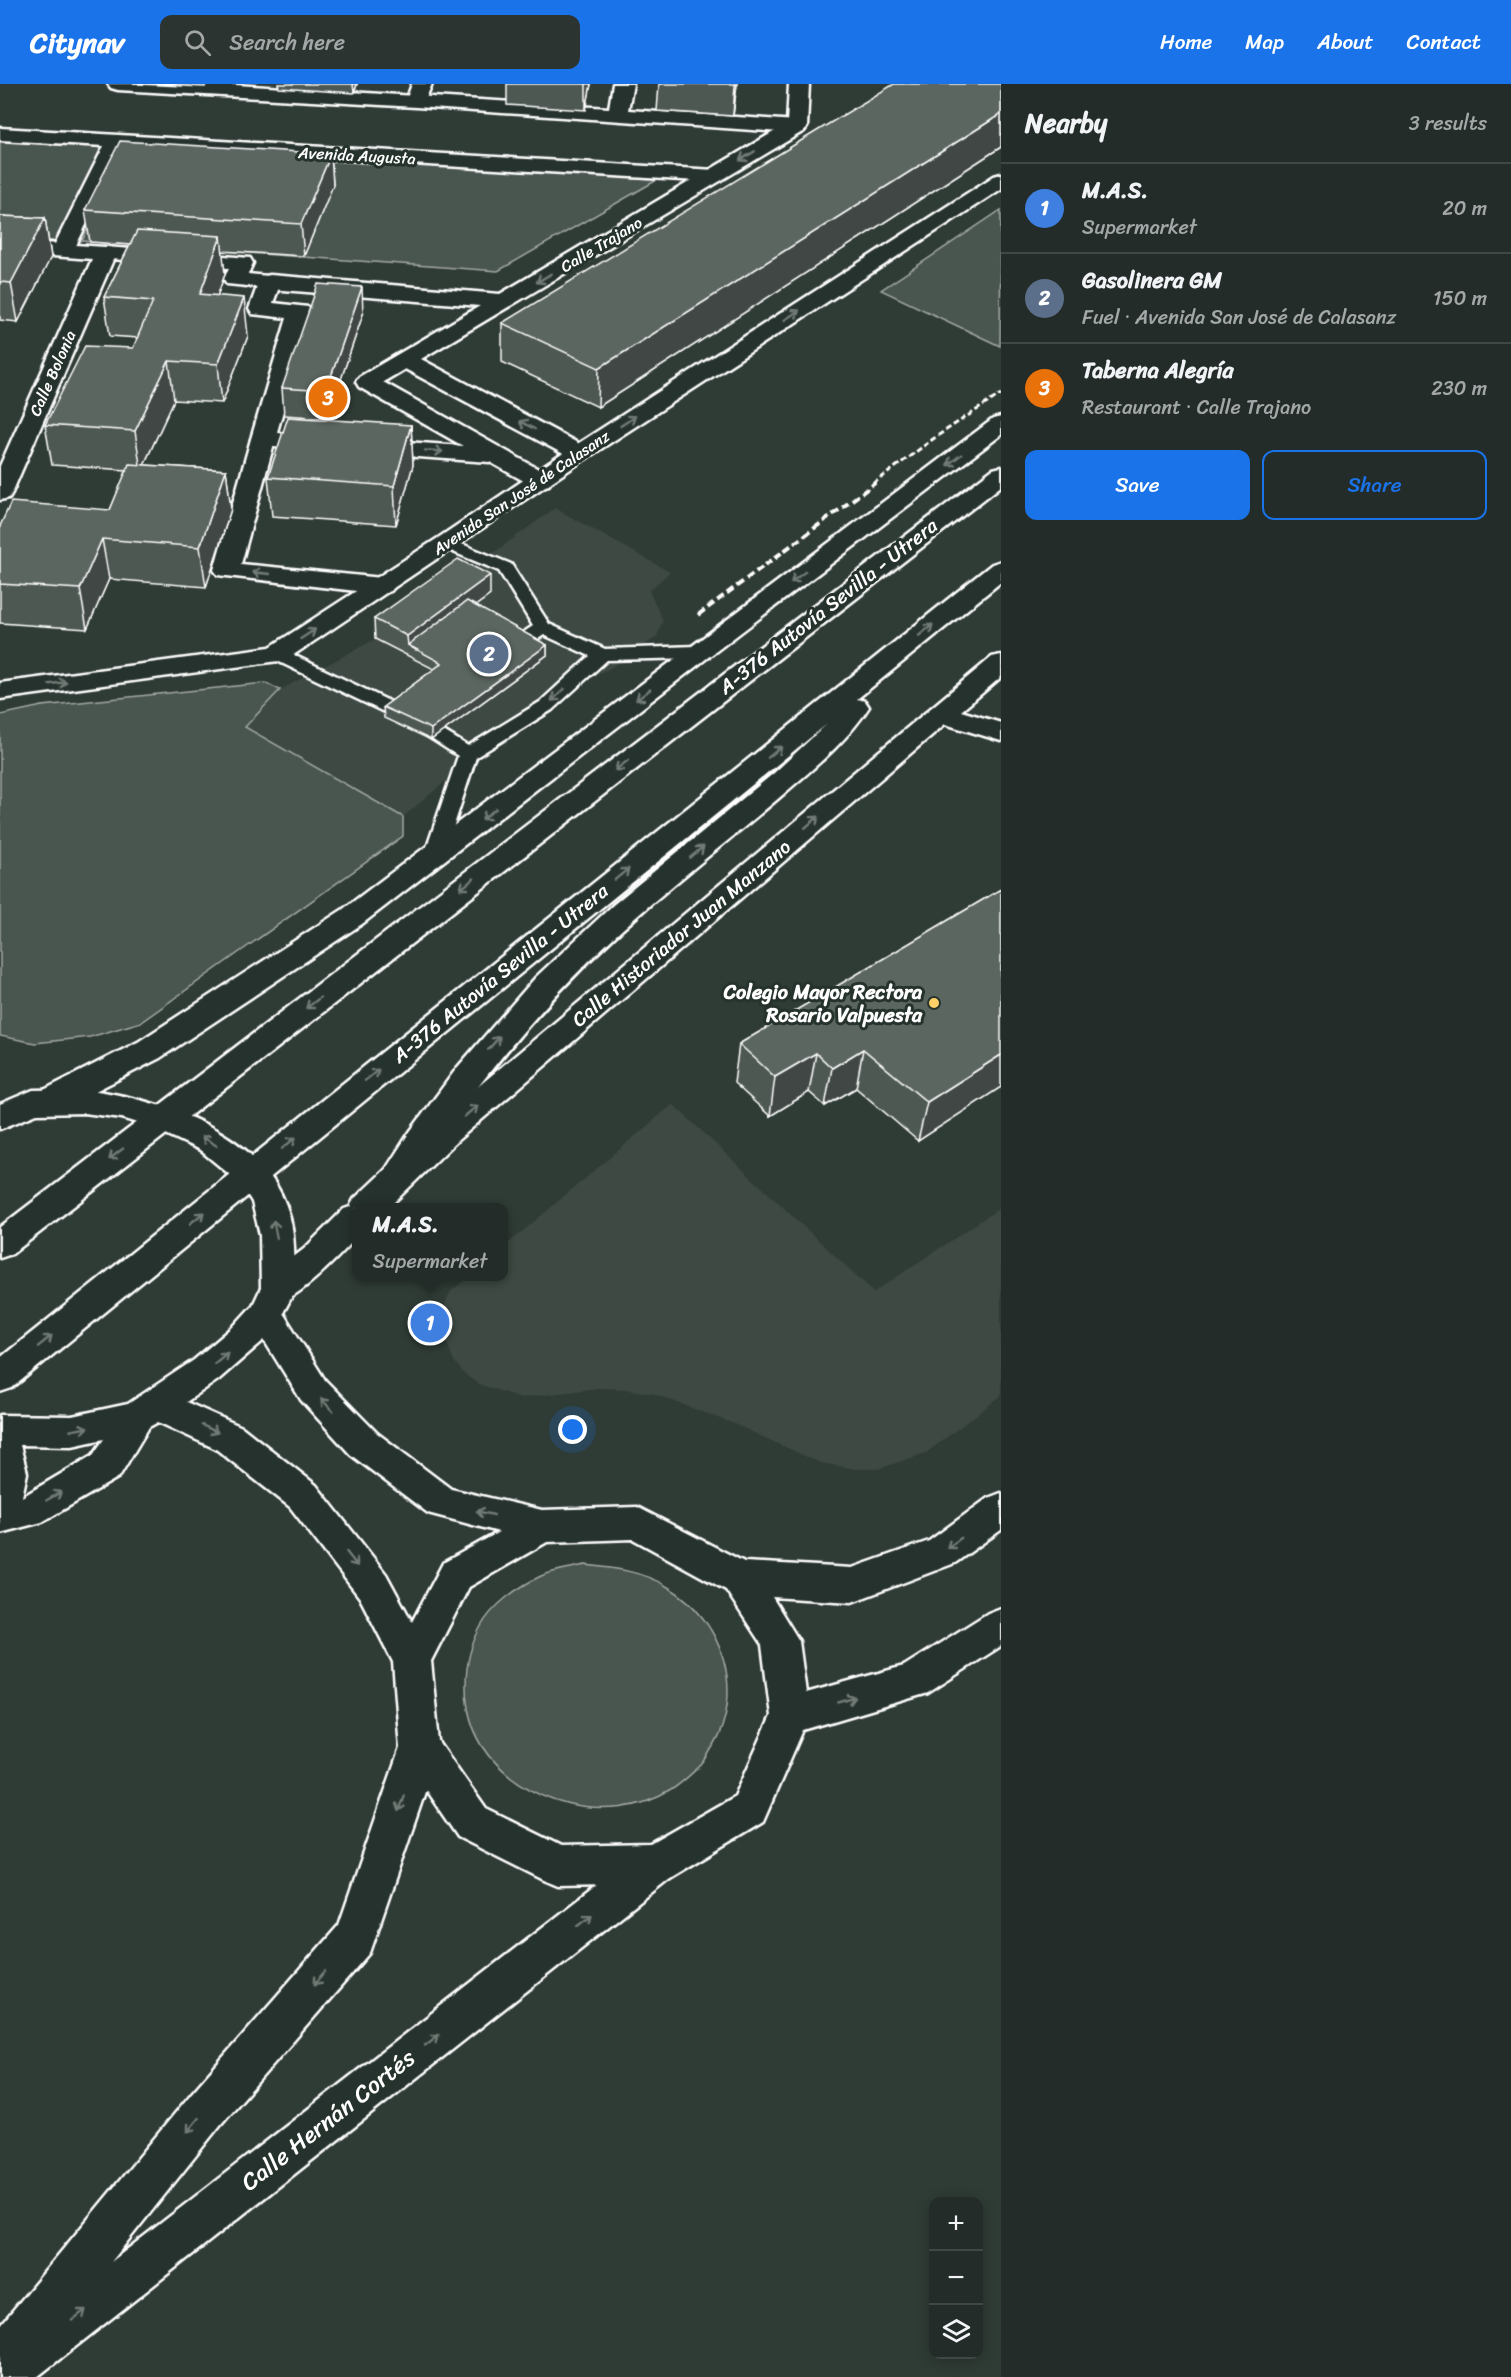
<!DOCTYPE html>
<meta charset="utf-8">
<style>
body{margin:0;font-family:Sriracha,sans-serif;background:#2b3430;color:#f1f3f6}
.controls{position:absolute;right:18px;bottom:18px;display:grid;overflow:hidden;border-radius:12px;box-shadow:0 3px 15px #0003}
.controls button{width:54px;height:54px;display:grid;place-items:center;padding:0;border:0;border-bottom:2px solid #404845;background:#232c28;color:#f1f3f6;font:30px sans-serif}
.you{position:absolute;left:573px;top:1346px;width:21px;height:21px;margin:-15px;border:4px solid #fff;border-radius:50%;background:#1a73e8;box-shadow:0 0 0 9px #1a73e833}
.badge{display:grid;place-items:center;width:39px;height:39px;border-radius:50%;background:#1a73e8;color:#fff;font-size:20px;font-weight:700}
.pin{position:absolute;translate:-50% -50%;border:3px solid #fff;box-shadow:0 2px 6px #0006}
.popup{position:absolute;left:352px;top:1119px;width:156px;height:78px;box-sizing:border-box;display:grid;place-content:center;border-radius:12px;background:#232c28;filter:drop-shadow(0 2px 4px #0005);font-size:20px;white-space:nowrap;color:#a3a7a8}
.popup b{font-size:22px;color:#f1f3f6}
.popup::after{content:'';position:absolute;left:50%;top:100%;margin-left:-12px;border:12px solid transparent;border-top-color:#232c28}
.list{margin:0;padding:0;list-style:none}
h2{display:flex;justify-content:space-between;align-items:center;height:78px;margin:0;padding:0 24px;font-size:26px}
h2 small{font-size:20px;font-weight:400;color:#a3a7a8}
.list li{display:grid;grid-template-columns:39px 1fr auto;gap:18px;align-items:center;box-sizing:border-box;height:90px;padding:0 24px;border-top:2px solid #404845}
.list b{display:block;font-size:22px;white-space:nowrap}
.list p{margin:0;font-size:20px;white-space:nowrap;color:#a3a7a8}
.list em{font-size:20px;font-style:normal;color:#a3a7a8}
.actions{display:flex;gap:12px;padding:18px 24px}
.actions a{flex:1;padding:14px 0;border:2px solid #1a73e8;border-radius:12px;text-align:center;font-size:21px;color:#1a73e8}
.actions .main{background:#1a73e8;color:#fff}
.icon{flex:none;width:33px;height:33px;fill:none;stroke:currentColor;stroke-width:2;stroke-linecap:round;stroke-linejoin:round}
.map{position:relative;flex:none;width:1001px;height:2293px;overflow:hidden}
header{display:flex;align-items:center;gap:36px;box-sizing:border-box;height:84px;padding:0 30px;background:#1a73e8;color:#fff}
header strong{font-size:28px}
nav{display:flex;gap:33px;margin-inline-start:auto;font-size:21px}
.search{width:420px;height:54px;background:#2b3430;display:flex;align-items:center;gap:15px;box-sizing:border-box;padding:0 21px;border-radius:12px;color:#a3a7a8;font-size:22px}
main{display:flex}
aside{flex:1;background:#232c28}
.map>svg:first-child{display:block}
.built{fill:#3c4842}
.green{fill:#4a544f;stroke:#a4aaa7;stroke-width:1.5}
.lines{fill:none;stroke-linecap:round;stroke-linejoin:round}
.service-casing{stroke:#fff;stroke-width:5}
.pedestrian-casing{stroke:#fff;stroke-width:5}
.minor-casing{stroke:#fff;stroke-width:5}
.tertiary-casing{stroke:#fff;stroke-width:5}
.primary-casing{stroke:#fff;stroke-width:5}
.service{fill:#26332d;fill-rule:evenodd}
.pedestrian{fill:#26332d;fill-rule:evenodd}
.minor{fill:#26332d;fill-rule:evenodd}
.tertiary{fill:#26332d;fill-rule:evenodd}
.primary{fill:#26332d;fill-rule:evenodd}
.rail-far1{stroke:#fff;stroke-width:3;stroke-dasharray:6 3;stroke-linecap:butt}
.rail{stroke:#fff;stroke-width:4;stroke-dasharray:8 4;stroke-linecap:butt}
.wall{fill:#4e5853;stroke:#fff;stroke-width:1.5}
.shaded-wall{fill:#404744;stroke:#fff;stroke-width:1.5}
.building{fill:#5b6661;stroke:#fff;stroke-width:1.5}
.oneway{stroke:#727a76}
.poi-dot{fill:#ffd166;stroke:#26332d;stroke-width:2}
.labels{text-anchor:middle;stroke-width:6;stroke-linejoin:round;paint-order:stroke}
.far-street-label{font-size:16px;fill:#fff;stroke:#26332d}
.street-label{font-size:20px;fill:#fff;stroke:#26332d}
.poi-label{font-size:20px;font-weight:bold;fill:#fff;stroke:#26332d;text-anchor:end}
.near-street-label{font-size:24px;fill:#fff;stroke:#26332d}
</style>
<header>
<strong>Citynav</strong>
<div class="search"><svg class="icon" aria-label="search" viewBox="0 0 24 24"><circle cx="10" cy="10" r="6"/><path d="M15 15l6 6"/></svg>Search here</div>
<nav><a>Home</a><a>Map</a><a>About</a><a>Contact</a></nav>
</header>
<main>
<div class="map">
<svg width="1001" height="2293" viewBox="0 0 1001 2293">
<rect width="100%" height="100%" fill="#2f3b35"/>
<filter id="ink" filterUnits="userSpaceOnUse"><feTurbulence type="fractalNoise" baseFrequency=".0167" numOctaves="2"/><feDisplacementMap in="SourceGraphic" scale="12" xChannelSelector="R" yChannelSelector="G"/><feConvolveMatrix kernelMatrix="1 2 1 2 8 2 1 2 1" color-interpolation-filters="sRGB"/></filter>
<g filter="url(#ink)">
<g class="built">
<path d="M555,424L670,488L649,507L663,536L657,553L609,585L579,598L507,646L403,733L244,643L280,606L375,555Z"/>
<path d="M673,1020L874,1208L1001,1123V1312L926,1369L878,1385H855L820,1379L734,1340L654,1310L624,1305L598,1304L521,1314L478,1300L464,1290L453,1276L446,1255L444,1223L450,1208L469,1193L504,1192V1163Z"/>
</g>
<g class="green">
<path d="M0,55L105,61L56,157L0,154Z"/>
<path d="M127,63L657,96L498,187L82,157Z"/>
<path d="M1001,126L1000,262L881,206Z"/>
<path d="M266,599L280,606L245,643L403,733V752L141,938L90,953L35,959L0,952V631L42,622Z"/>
<path d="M585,1481C614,1484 642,1487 668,1503C723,1535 746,1609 712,1664C708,1670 705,1678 699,1683C691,1690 681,1700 671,1706C610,1744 520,1721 482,1661C461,1627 461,1579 480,1544C492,1521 518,1503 541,1492C554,1486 572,1484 585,1481Z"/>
</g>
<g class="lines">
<g class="service-casing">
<path id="service" d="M447,454L511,480L549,540L605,565L698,562L704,564L707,568L704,572L698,574L607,576L552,626L476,673L444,772L441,777L434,779L427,777L424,772L458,672L405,638L271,574L268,570L271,566H283L414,629L468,662L540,618L590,572L544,551L512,572H500L497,568L500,564L533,542L499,487L441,463L439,459L441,455Z"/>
</g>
<g class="pedestrian-casing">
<g id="pedestrian">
<path d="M108,0H220L609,24L613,0H633L628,26L797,37L804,39L807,43L804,47L797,49L416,23L118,6L111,4Z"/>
<path d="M0,44L715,86L722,88L725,92L722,96L715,98L123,63L74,166L71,171L63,172L55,171L52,166L104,62L0,56Z"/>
<path d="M105,163L250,174L253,179L248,190L278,193L281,198L273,219L308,223L311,228L275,355L271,360L263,362L255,360L251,355L287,234L252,230L249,225L257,203L227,200L224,195L229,184L97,174L94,169L97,164Z"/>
</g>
</g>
<g class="minor-casing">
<g id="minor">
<path d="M412,0H432L423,21H409L406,17Z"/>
<path d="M789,0H809L807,43L804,47L421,275L587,364L591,369L587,374L579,376L571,374L405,285L383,298L549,391L552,396L549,401L540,403L531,401L490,378L273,363L241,480L382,494L391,497L395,502L391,507L382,510L218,491L214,486L251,355L255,350L263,348L463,362L359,303L356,298L359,293L480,222L270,205L262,203L259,198L262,193L270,191L500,210L787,40Z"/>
<path d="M0,156L105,163L113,164L116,169L12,409L9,414L0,416V382L92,175L0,168Z"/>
<path d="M1001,333V351L707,574L362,840L160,974L62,1024L51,1028L40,1024L35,1016L40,1008L138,958L342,826L993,335Z"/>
<path d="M1001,571V593L961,627L1001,639V657L945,640L459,1055L388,1124H356V1154C342,1169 299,1215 280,1217C275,1218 270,1215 266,1214L261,1204L266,1194L304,1165L344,1125L350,1123L354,1115L437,1037L992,573Z"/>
<path d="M420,1646L434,1651L440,1664L370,1869L221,2040L111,2178L642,1766L656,1760L670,1766L676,1780L670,1794L37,2293H0V2242L191,2010L339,1841L400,1664L406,1651Z"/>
</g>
</g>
<g class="tertiary-casing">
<g id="tertiary">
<path d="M1001,90V105L587,374L286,576L0,615V599L270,563L438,454L571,364L994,92Z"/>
<path d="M84,1005C172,1017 291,1057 294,1163C294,1176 297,1192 295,1204C293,1212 287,1221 283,1229L325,1296L377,1349L451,1405L542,1426L637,1423L744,1478L852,1484L929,1457L988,1414L1001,1409V1446L955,1479L852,1518L772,1513L799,1557L806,1609L904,1582L988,1529L1001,1524V1562L928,1609L803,1646L763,1738L670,1794L656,1800L558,1802L544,1796L458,1753L406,1677L400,1664L393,1578L360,1514L290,1423L216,1365L158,1338L149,1343L119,1393L42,1438L0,1449V1331L72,1332L128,1320L194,1276L233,1243L253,1221L261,1204L260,1151L252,1118L240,1099L200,1066L151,1043L122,1034L84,1029L37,1030L0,1045V1020L33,1006ZM264,1256L301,1316L351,1371L428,1429L499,1448L443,1479L412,1538L386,1490L316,1401L242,1343L186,1318L218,1296ZM104,1355L93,1371L22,1413L27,1389L20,1361L72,1362ZM633,1455L726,1506L762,1561L771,1632L735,1712L651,1760L561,1762L486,1725L439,1658L431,1577L469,1503L547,1458Z"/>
</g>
</g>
<g class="primary-casing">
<g id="primary">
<path d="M1001,383V402L12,1170L0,1174V1143L993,385Z"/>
<path d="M1001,477V498L857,615L865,617L869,623C848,656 816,682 787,707C743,745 696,781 651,820C556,901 478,995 409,1100L398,1103L387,1100L382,1091L409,1049L457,984L536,893L613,821L774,689L827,640L12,1304L0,1308V1274L992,480Z"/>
</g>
</g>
<use href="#service" class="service"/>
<use href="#pedestrian" class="pedestrian"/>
<use href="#minor" class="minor"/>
<use href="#tertiary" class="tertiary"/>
<use href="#primary" class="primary"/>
<path class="rail-far1" d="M873,400L937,352L1001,310"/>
<path class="rail" d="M698,531L875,399"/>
</g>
<g class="wall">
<path d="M138,0H206L205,3Z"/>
<path d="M278,0H357L354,9L279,4Z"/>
<path d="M507,0H591L586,26L507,21Z"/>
<path d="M659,0H737L733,32L657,27Z"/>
<path d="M1001,0V63L598,323L502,278V239Z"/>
<path d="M331,70L333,101L304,172L222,167L225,190L217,212L248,252L222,319L174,316L144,381L226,386L231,425L206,503L109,495L87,545L0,539V442L110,426L127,386L52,381L45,341L133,264L138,254L110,252L104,213L130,161L90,158L85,126Z"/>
<path d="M0,132L45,134L51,173L18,238L0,236Z"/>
<path d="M363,230L328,334L284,331L282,304Z"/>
<path d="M411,341L413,381L396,441L272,432L268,393Z"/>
<path d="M490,511L475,522L547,561V571L431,656L384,634L383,623L434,585L375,555L374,535Z"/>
<path d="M1001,805L918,1057L856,1004L825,1022L809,1008L770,1032L734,999L739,960Z"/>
</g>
<g class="shaded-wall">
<path d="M353,0H357L354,9Z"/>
<path d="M586,0H591L586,26Z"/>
<path d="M735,0H737L733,32L735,1Z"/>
<path d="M1001,30V63L598,323L599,284Z"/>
<path d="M331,70L333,101L304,172L301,140Z"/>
<path d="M45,134L51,173L18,238L11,199Z"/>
<path d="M221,152L225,190L204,249L200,210Z"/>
<path d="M362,203L363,230L328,334L326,307Z"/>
<path d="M244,214L248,252L222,319L218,280Z"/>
<path d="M169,277L174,316L141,387L135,347Z"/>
<path d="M411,341L413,381L396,441L394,402Z"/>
<path d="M226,386L231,425L206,503L200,463Z"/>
<path d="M102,455L109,495L87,545L80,505Z"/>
<path d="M490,491V511L416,566L408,561L407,552Z"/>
<path d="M547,561V571L431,656V645Z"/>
<path d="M863,965L856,1004L825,1022L832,984Z"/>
<path d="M816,969L809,1008L770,1032L775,993Z"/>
<path d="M1001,971V1003L918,1057L927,1018Z"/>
</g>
<g class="building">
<path d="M894,0H1001V30L599,284L502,239Z"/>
<path d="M120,57L331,70L301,140L85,126Z"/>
<path d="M0,132L45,134L11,199L0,198Z"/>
<path d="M137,147L221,152L200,210L244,214L218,280L169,277L135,347L45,341L85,262L133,264L153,217L104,213Z"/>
<path d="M318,200L362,203L326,307L282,304Z"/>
<path d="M288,333L411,341L394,402L268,393Z"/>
<path d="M129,380L226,386L200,463L102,455L80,505L0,500V442L11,418L110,426Z"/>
<path d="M458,475L490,491L407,552L374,535Z"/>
<path d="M467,517L547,561L431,645L383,623L442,579L408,561Z"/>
<path d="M1001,805V971L927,1018L863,965L832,984L816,969L775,993L739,960Z"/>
</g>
<defs><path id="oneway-shaft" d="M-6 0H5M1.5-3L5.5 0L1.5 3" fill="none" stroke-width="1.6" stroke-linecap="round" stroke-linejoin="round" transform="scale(1.5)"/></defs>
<g class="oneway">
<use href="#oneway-shaft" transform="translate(747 72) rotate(149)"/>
<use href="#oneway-shaft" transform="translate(544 194) rotate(149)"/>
<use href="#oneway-shaft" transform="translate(792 231) rotate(-33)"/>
<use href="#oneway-shaft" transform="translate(628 337) rotate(-33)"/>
<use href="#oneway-shaft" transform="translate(527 341) rotate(-152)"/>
<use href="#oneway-shaft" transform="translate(434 367) rotate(4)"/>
<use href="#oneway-shaft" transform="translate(954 376) rotate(143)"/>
<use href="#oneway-shaft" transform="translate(261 489) rotate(-174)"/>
<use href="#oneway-shaft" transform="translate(798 493) rotate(143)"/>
<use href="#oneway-shaft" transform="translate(926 546) rotate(-39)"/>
<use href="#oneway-shaft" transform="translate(308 550) rotate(-33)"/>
<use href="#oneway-shaft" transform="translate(58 599) rotate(-8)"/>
<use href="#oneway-shaft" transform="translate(558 611) rotate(138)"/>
<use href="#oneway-shaft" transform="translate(643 611) rotate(142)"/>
<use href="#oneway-shaft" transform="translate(775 668) rotate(-39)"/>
<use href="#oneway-shaft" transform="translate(622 681) rotate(142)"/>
<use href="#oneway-shaft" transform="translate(489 730) rotate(142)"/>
<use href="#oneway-shaft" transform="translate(812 738) rotate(-40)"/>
<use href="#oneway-shaft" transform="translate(697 768) rotate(-40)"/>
<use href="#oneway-shaft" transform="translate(622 790) rotate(-39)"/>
<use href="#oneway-shaft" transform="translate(467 800) rotate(142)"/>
<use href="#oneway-shaft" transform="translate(313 919) rotate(142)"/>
<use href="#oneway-shaft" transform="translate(494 959) rotate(-49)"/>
<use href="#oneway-shaft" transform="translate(372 991) rotate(-39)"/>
<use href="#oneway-shaft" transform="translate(471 1027) rotate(-40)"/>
<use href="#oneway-shaft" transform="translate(209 1057) rotate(-148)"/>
<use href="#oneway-shaft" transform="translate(289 1059) rotate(-39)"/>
<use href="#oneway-shaft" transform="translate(116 1070) rotate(142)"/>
<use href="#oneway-shaft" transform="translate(197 1134) rotate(-39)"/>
<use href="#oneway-shaft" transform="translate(275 1145) rotate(-101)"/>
<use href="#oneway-shaft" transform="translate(45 1257) rotate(-39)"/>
<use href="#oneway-shaft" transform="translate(221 1274) rotate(-40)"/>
<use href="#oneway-shaft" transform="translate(327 1321) rotate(-133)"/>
<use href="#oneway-shaft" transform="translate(79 1345) rotate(-10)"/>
<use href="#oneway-shaft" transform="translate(210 1345) rotate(25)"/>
<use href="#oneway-shaft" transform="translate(54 1412) rotate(-30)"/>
<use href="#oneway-shaft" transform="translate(485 1429) rotate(-167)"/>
<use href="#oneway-shaft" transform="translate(954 1459) rotate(144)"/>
<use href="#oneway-shaft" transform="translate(352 1475) rotate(52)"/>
<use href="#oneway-shaft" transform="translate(847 1616) rotate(-16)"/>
<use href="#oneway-shaft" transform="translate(401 1719) rotate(109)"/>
<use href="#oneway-shaft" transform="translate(585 1836) rotate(-38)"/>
<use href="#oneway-shaft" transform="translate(320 1894) rotate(131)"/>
<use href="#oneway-shaft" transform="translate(432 1956) rotate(-38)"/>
<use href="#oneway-shaft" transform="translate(193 2041) rotate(129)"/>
<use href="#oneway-shaft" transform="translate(79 2231) rotate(-38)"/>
</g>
</g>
<circle class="poi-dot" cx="934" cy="919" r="6"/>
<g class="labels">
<g class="far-street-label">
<text transform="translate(357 71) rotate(3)" y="6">Avenida Augusta</text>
<text transform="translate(601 160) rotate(-31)" y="6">Calle Trajano</text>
<text transform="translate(52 289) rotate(-66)" y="6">Calle Bolonia</text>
<text transform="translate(521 408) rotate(-34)" y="6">Avenida San José de Calasanz</text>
</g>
<g class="street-label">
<text transform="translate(828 522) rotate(-38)" y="7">A-376 Autovía Sevilla - Utrera</text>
<text transform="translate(681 849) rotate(-40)" y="7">Calle Historiador Juan Manzano</text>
<text transform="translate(500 889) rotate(-39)" y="7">A-376 Autovía Sevilla - Utrera</text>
</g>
<g class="poi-label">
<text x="922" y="915">Colegio Mayor Rectora<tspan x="922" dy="23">Rosario Valpuesta</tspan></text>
</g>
<g class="near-street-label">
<text transform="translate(328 2036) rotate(-38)" y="8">Calle Hernán Cortés</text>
</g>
</g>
</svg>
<div class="controls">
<button>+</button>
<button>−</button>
<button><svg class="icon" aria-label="layers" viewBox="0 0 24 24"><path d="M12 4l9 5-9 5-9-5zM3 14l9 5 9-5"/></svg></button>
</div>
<div class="you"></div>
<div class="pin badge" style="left:430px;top:1239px;background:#3f7fe0">1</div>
<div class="popup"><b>M.A.S.</b>Supermarket</div>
<div class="pin badge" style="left:489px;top:570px;background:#5c6f8a">2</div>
<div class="pin badge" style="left:328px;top:314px;background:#e8710a">3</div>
</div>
<aside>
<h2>Nearby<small>3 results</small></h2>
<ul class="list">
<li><span class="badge" style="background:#3f7fe0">1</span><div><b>M.A.S.</b><p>Supermarket</p></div><em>20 m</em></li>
<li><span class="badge" style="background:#5c6f8a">2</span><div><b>Gasolinera GM</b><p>Fuel · Avenida San José de Calasanz</p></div><em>150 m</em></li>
<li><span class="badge" style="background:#e8710a">3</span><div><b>Taberna Alegría</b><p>Restaurant · Calle Trajano</p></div><em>230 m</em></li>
</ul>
<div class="actions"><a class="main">Save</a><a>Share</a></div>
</aside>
</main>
